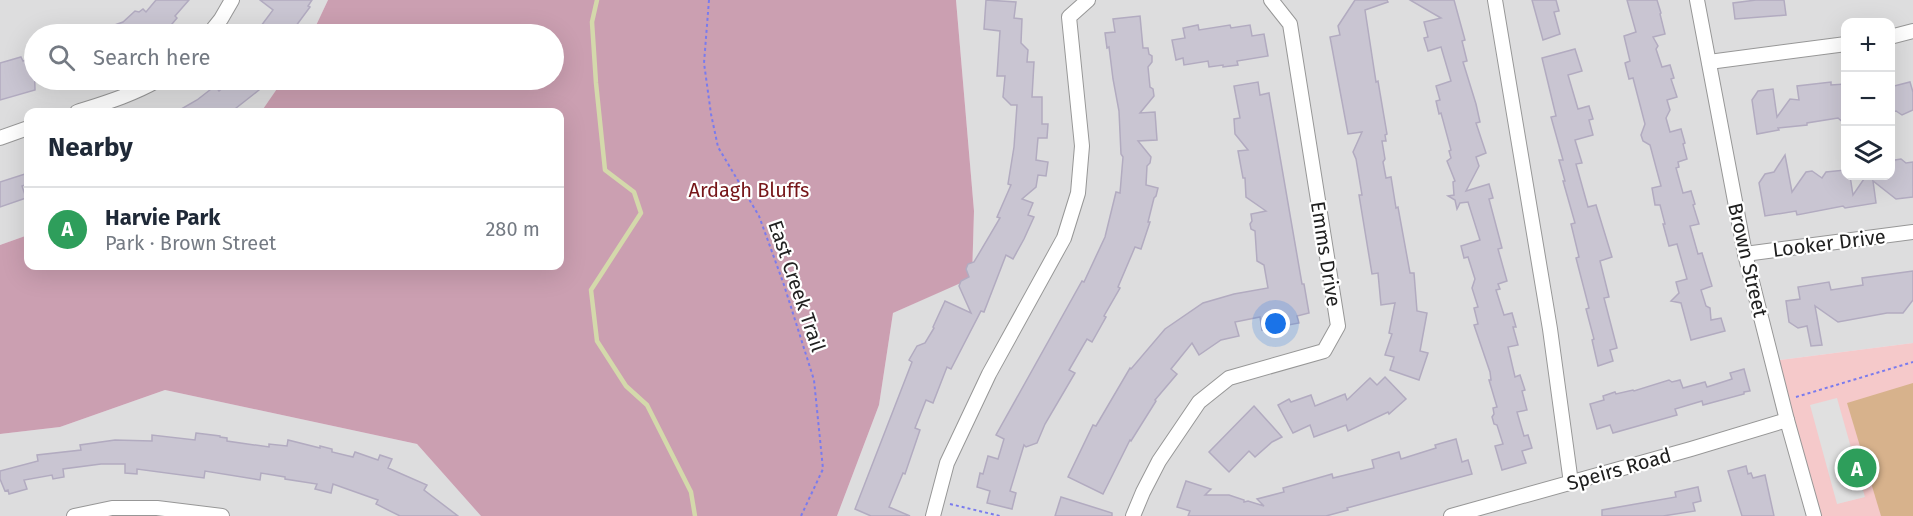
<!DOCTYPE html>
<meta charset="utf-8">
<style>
body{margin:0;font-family:"Fira Sans",sans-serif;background:#f6f6f7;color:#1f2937}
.controls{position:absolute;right:18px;top:18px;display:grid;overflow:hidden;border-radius:12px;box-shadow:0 6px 24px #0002}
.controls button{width:54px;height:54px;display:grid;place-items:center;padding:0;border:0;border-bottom:2px solid #e0e1e3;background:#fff;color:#1f2937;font:30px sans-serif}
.you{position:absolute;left:1276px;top:324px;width:21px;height:21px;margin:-15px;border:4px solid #fff;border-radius:50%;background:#1a73e8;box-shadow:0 0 0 9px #1a73e833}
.badge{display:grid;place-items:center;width:39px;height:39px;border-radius:50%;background:#1226be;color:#fff;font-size:20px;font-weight:700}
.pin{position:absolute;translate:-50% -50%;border:3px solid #fff;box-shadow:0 2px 6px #0006}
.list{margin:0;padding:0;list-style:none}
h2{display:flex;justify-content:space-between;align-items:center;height:78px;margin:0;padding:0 24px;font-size:26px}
h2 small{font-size:20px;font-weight:400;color:#747a83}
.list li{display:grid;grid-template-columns:39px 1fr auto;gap:18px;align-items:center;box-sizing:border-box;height:84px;padding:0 24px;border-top:2px solid #e0e1e3}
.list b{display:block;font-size:22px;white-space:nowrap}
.list p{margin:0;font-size:20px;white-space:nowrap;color:#747a83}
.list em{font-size:20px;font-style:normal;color:#747a83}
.icon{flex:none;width:33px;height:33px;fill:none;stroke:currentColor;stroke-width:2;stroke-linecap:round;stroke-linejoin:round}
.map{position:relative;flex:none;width:1913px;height:516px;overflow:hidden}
.search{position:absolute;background:#fff;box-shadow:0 6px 24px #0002;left:24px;top:24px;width:540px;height:66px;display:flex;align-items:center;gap:15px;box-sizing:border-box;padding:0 21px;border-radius:33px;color:#747a83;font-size:22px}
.panel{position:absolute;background:#fff;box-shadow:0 6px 24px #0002;left:24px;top:108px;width:540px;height:162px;border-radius:12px}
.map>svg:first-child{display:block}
.residential{fill:#ddddde;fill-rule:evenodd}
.forest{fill:#cb9fb1}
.park{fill:#f5c9ca}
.pitch{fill:#d7b28c}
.parking{fill:#e0e0e0}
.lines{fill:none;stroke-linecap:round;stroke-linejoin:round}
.stream{stroke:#d4d9ab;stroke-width:4.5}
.building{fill:#c9c5d2;stroke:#b2abc0;stroke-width:1.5}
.street-casing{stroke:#979797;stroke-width:16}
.path{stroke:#7a7bee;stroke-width:2;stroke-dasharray:3 3;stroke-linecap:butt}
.street{stroke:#fff;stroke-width:14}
.labels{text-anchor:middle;stroke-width:4.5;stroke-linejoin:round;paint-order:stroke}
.park-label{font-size:20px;fill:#761619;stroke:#fff}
.street-label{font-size:20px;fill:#202020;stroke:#fff}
</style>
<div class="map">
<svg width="1913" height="516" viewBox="0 0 1913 516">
<rect width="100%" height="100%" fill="#ece7ef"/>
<g class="residential">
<path d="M0,0H328L312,34H34V80H283L261,112H28V235L0,245Z"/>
<path d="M956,0H1913V343L1773,361L1814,516H837L879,405L893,313L972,277L974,211ZM1846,22H1890V176H1846Z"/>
<path d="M165,390L417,444L481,516H0V434L60,427Z"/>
</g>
<path class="forest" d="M328,0H956L974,211L972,278L893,313L879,405L837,516H481L417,444L165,390L60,427L0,434V245L28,235V266H560V112H261L283,80H554V34H312Z"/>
<path class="park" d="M1913,343V516H1814L1772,361Z"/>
<path class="pitch" d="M1913,383V516H1881L1847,403Z"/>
<path class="parking" d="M1837,398L1865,497L1837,504L1810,405Z"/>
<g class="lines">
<path class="stream" d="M597,0L592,22L596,83L605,170L634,192L641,213L591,290L597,341L626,386L647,405L691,492L695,516"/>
</g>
<g class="building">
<path d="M156,0H189L175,16L177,18L167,30L162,26L152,34H92V33L123,22L135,11L139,12L143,9L146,12Z"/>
<path d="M260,0H312L308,6L310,7L290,34H255L273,10Z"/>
<path d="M986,0L1016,2L1014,18L1022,19L1021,43L1028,50L1027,62H1034L1032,97H1042V124H1048L1047,138H1038L1036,160L1048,162L1046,176L1038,175L1036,187L1022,199L1033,203L1028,215L1034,217L1024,239L1013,259L1006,255L984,312L981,311L951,369L947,367L933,403L926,400L915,428L920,430L905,474L903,473L889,507L910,516H871L855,509L912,362L909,360L917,346L925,343L934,328L933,327L945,301L971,313L959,286L961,281L969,277L966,269L968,264L974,262L1000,218L997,217L1011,185L1008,184L1014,147L1017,105H1011L1003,97L1005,76H997L1000,31L984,29Z"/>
<path d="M1355,0H1387L1388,2L1365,10L1376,82L1378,81L1387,134L1385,135L1386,141H1382L1385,159L1383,162L1386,178L1391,177L1396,208L1398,207L1410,273H1414L1417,311L1427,313L1420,351L1428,353L1419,380L1390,370L1394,357L1385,355L1392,334L1389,333L1395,303L1381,305L1378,273L1372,274L1359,195H1362L1356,159L1353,152L1362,132L1348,134L1330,37L1340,35L1338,26Z"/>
<path d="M1410,0H1454L1465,40L1462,41L1467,61L1463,62L1476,104L1480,122L1476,123L1486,153L1476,157L1479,166L1466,191L1489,184L1493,198L1489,199L1502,248L1498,249L1507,281L1498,284L1500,289L1496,290L1504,315L1512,313L1516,327H1513L1518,345L1508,347L1515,377L1520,375L1525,390L1522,391L1527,410L1517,412L1524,436L1528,435L1532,448L1522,451L1526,463L1502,470L1495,446L1503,444L1497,425L1494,424L1492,417L1494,414L1493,408L1497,407L1489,380H1491L1490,372L1474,325L1478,324L1474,308L1478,307L1472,288L1475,279L1468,257L1464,258L1461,246L1480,240L1468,202L1460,203L1457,209L1455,200L1448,196L1454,195L1453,182L1455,181L1447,161L1451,158L1449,151L1451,150L1441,113L1439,114L1436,101L1440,100L1436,86L1451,81L1441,47L1428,51L1424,38L1428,37L1424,22L1441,18Z"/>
<path d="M1532,0H1556L1559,11L1554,12L1560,34L1543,40Z"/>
<path d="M1627,0H1657L1661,13L1660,14L1665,34L1653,37L1658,46L1656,49L1662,67L1670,65L1674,78L1671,79L1677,97L1667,100L1670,110L1666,118L1670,132L1681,129L1685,143L1683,144L1687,159L1678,162L1679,167L1676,168L1683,193L1691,191L1695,204L1693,205L1699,224L1690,226L1698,254L1702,253L1712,286L1701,290L1706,306L1710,308L1711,320L1721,318L1725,331L1691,340L1681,303L1671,301L1679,293L1676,282L1687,279L1677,244L1669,246L1663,224H1665L1660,205H1655L1652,188L1661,186L1650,145L1643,141L1641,135L1645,124L1633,78L1629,79L1625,63L1630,61L1624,36L1636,32Z"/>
<path d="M1756,0H1784L1786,15L1735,19L1733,3Z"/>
<path d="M1140,16L1143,48H1148L1149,54L1152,56V62L1148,67L1150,87L1153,89L1154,96L1140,113L1155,112L1157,140L1138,141L1151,157L1150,163L1147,166L1146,185L1158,188L1156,196L1154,198L1148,222H1150L1141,249L1135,247L1118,287L1120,288L1104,316L1106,317L1092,342L1087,339L1069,370L1075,373L1045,424L1037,443L1026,447L1024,445L1010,491L1016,493L1012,509L987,503L990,491L977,487L980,473L983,474L988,456L998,459L1004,439L996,435L1082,281L1084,282L1105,237L1116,192L1120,193L1123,157L1121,154L1119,111L1113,79L1109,47L1107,48L1105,33L1115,32L1113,19Z"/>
<path d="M1198,25L1199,30L1230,25L1231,28L1250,25L1252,36L1264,34L1268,56L1237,61L1238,65L1223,67V65L1209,67L1208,61L1184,65L1183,58L1176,60L1172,40L1185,38L1183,28Z"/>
<path d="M1575,49L1582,71L1568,75L1578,109L1589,106L1593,119L1589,120L1593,135L1575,140L1582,163L1576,164L1588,207L1596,205L1612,257L1600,261L1609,297L1604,298L1617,348L1610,350L1613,361L1598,366L1592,340L1594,339L1586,309L1589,308L1576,258L1579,257L1571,224L1575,223L1563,181H1565L1559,160H1563L1551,117L1556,116L1542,58Z"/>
<path d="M21,57L23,61L34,57L35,90L0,100V63Z"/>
<path d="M233,80H269L259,90L231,112H176L197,100L215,86L219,91Z"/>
<path d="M1258,82L1260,95L1269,93L1302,284H1304L1309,313L1297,316L1299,323L1262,330L1260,317L1235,322L1239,336L1221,340L1199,355L1192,343L1171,369L1177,374L1155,400L1156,401L1131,441L1130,440L1103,494L1068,477L1093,425L1096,426L1130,368L1131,369L1165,329L1203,303L1234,294L1268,288L1264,265L1257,261L1255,231L1251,229L1250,224L1252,221L1251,214L1266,211L1246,197L1245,178H1243L1238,151L1248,150L1235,134L1234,119L1240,118L1234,86Z"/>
<path d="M1831,82V85L1845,84V124L1838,118L1807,123V125L1778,128L1779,130L1757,134L1752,100L1758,91L1773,89L1777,117L1790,99L1799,100L1797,86Z"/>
<path d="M1910,82L1913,92V110L1902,115L1896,111L1893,112L1890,102V87Z"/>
<path d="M1785,155L1792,192L1806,172L1812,171L1822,178L1826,172L1845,170V176H1850L1853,195L1866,176H1890V167L1895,160L1901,159L1906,163L1913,162V197L1896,199L1873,181L1876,203L1845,208L1843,206L1797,215L1796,211L1765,216L1759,183L1765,174L1774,172Z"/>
<path d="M28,173V184L22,186L26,198L0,207V182Z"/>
<path d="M1913,271V300L1903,313H1887L1838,322L1815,306L1822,345L1811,346L1807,326L1798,328L1789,322L1786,301L1800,299L1798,287L1829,282L1831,290L1863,285L1862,278Z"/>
<path d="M1744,369L1750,391L1744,392V394L1703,405L1702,401L1675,409L1677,415L1613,433L1610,425L1597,429L1590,404L1604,400L1603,396L1615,392L1616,394L1633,390L1634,391L1669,380L1672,382L1680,380L1683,388L1705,382L1707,387L1732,379L1730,373Z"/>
<path d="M1385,377L1406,399L1389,414L1388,412L1348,431L1346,425L1314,437L1310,425L1293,433L1278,405L1289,399L1291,402L1311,395L1315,406L1345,394L1347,400L1370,378L1377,385Z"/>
<path d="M1254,406L1282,437L1272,442L1255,457L1249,451L1229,472L1209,452Z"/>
<path d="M196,433L220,436V437L227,438V441L269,447V444L287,446L288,440L320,448V446L332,449V452L353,457L355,452L378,460L380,455L392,459L388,468L427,485L424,490L458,516H400L376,504L378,500L333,484L331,493L315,489L317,484L285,479V477L261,473L260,480L205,471L204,478L137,469V474L125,473V464H101L63,469L64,477L53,479L52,475L24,480L27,489L9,494L8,490L5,491L0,479V471L38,461L37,455L81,450L80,445L115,440L152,441V435L195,440Z"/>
<path d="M1456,439L1462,462L1468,460L1472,474L1347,508L1348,510L1326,516H1188L1190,511L1177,507L1186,481L1211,489L1205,495H1229L1244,500V502L1248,501L1264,506L1257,499L1284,492L1283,488L1332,474L1333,478L1374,468L1372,460L1399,452L1401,459L1436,448L1435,445Z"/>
<path d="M1746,466L1748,474L1751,473L1753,478L1765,475L1774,516H1742L1728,471Z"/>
<path d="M1698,487L1701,501L1693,503L1695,511L1663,516H1602V510L1676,497L1675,492Z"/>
<path d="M1061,497L1112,513V516H1055Z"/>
</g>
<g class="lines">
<g class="street-casing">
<g id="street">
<path d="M1495,0L1550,329L1571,483"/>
<path d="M1697,0L1745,254L1787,420L1814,516"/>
<path d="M209,34L221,19L232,0"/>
<path d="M1890,37L1913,31"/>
<path d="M1709,62L1846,44"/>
<path d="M77,112C105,103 132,95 158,80"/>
<path d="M0,138L28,128"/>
<path d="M1745,254L1913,232"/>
<path d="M74,516L112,508H157L222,516"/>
<path d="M933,516L947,463L989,374L1064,238L1078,193L1082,146L1069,17L1088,0"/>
<path d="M1133,516L1143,492L1159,461L1199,402L1229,378L1324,351L1338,326L1290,24L1271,0"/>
<path d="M1451,516L1691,449L1787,420"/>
</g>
</g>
<g class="path">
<path d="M709,0L704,63L711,114L718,147L759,216L784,285L814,380L823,469L801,516"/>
<path d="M1796,397L1913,362"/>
<path d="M950,504L1000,516"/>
</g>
<use href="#street" class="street"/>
</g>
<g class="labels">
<g class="park-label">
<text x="749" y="197">Ardagh Bluffs</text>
</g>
<g class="street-label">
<text transform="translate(1829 243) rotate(-7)" y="7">Looker Drive</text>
<text transform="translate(1326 254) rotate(81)" y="7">Emms Drive</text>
<text transform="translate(1748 260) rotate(77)" y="7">Brown Street</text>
<text transform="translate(797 286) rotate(71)" y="7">East Creek Trail</text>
<text transform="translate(1619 469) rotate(-16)" y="7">Speirs Road</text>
</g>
</g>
</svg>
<div class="controls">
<button>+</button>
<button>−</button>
<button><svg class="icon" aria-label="layers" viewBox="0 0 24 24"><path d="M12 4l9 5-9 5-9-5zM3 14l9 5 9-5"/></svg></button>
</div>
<div class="you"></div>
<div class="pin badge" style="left:1857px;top:468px;background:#2e9e5b">A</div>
<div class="search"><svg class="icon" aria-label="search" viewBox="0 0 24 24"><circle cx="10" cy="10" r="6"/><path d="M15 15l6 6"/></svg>Search here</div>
<section class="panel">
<h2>Nearby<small></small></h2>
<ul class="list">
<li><span class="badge" style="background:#2e9e5b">A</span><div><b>Harvie Park</b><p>Park · Brown Street</p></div><em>280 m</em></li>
</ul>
</section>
</div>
